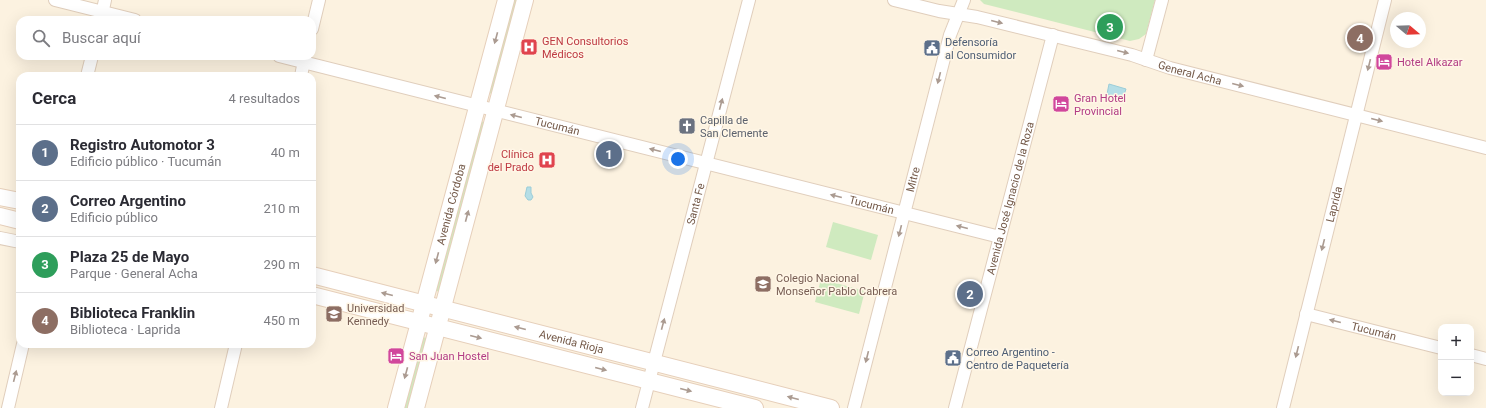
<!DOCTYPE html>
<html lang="es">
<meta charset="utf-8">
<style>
body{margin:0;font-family:Roboto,sans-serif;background:#f2f2f3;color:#2b2b33}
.controls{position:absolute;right:12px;bottom:12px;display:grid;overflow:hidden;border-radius:8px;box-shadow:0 4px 16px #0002}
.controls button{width:36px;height:36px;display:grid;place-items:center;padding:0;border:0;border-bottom:1px solid #e1e1e2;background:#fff;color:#2b2b33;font:20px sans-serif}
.compass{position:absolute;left:1390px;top:12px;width:36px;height:36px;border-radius:50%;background:#fff;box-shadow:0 4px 16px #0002;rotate:109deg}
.you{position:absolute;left:678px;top:159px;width:14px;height:14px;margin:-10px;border:3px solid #fff;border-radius:50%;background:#1a73e8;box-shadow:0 0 0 6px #1a73e833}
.badge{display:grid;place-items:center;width:26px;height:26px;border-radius:50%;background:#db2777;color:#fff;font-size:13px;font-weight:700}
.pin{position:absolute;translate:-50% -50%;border:2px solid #fff;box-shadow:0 1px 4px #0006}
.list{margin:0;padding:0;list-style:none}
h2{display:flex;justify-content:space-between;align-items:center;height:52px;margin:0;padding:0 16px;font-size:17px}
h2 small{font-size:13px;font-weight:400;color:#7c7c81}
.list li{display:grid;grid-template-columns:26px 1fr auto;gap:12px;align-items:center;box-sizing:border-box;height:56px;padding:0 16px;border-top:1px solid #e1e1e2}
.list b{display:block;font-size:15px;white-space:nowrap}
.list p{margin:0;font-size:13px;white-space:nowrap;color:#7c7c81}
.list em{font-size:13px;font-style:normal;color:#7c7c81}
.icon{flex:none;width:22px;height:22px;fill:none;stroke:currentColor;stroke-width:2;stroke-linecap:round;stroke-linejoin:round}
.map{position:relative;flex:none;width:1486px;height:408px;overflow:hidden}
.search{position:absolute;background:#fff;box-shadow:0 4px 16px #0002;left:16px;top:16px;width:300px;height:44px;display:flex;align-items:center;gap:10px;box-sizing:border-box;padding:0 14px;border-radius:12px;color:#7c7c81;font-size:15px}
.panel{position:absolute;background:#fff;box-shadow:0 4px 16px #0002;left:16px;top:72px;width:300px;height:276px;border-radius:12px}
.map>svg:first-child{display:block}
.green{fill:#cfeabf}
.water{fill:#b5dee6;stroke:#9bcdd8}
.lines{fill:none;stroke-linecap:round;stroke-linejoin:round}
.minor-casing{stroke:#e0cebc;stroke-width:14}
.secondary-casing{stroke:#e6cfba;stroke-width:18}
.minor{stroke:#fff;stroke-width:12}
.secondary{stroke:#fff;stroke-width:16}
.oneway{fill:#ab9b91}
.labels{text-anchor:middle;stroke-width:3;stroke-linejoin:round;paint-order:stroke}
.health-label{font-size:11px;fill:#be3a42;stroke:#fff6e6;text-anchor:start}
.service-label{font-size:11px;fill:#4e5e75;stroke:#fff6e6;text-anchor:start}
.hotel-label{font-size:11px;fill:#b23c85;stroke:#fff6e6;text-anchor:start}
.street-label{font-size:11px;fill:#735847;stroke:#fff6e6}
.worship-label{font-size:11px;fill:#5b616d;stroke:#fff6e6;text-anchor:start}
.education-label{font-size:11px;fill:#785e54;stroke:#fff6e6;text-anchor:start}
</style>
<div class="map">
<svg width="1486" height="408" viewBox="0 0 1486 408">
<rect width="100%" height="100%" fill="#fcf2e0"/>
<g class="green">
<path d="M512,0H520L492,94L489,93Z"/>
<path d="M980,0H1155L1146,34L1139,39L1130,41L984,4Z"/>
<path d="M481,121L486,123L441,291L439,292L435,290Z"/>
<path d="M833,222L878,235L871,260L826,247Z"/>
<path d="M821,279L865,291L859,314L815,302Z"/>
<path d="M422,337L427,338L410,408H402Z"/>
</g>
<g class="water">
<path d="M1109,84L1126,89L1123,98L1107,94Z"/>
<path d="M527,187H531V193L533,197L531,200H528L525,196Z"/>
</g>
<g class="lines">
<g class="minor-casing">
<g id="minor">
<path d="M55,0L135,20"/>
<path id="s1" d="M894,0L939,11L977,17L1132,55L1170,68L1486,148"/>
<path d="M101,19L105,0"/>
<path d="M312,29L319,0"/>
<path id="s2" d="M279,56L1000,237"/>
<path d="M1146,60L1162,0"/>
<path d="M87,76L92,56"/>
<path d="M301,76L305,56"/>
<path d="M0,238L20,242"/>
<path id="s3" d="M1306,314L1441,348"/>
<path d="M1471,355L1486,359"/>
<path d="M8,408L23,344"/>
<path d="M221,408L236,344"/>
<path id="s4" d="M642,408L749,0"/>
<path id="s5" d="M854,408L950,35L964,0"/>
<path id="s6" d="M955,408L1053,35"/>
<path id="s7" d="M1283,408L1385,0"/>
</g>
</g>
<g class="secondary-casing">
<g id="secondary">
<path d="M0,197L20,201"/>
<path d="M0,216L20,221"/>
<path id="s8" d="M312,275L831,408"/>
<path d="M312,295L755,408"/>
<path id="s9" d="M396,408L506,0"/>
<path d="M416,408L525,0"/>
</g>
</g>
<use href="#minor" class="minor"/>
<use href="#secondary" class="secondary"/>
</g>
<defs><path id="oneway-solid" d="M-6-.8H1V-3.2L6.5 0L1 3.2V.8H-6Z"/></defs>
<g class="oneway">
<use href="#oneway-solid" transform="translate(997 22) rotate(14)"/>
<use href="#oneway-solid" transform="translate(496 38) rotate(105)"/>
<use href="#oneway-solid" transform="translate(1123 52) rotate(14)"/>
<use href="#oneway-solid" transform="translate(1369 65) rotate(104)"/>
<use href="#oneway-solid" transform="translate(939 78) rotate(104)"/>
<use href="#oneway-solid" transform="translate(1238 85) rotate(14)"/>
<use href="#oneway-solid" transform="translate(440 97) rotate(-166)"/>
<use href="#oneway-solid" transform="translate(721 104) rotate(-75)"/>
<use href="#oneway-solid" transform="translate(516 116) rotate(-166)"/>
<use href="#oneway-solid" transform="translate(1377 120) rotate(14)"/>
<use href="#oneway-solid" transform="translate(655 150) rotate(-166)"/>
<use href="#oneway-solid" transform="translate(836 196) rotate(-166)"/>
<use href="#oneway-solid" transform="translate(467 216) rotate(-75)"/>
<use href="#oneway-solid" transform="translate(962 227) rotate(-166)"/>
<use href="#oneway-solid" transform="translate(900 231) rotate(104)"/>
<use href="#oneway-solid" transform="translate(1323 245) rotate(104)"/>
<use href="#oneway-solid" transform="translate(437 258) rotate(105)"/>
<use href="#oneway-solid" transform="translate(387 294) rotate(-166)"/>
<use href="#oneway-solid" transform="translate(1335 321) rotate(-166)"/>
<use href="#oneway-solid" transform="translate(663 324) rotate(-75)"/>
<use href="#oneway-solid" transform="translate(520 328) rotate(-166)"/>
<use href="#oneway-solid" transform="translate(476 337) rotate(14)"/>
<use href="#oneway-solid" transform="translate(1297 352) rotate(104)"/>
<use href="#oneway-solid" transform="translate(867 357) rotate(104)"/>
<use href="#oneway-solid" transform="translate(601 369) rotate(14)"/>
<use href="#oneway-solid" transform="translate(406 373) rotate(105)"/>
<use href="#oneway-solid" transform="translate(15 376) rotate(-76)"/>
<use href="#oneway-solid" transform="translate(686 390) rotate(14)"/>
<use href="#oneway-solid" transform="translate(793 398) rotate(-165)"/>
</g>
<defs>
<g id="hospital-square" transform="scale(0.9)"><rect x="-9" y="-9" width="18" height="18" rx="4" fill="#e0444e" stroke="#fff6e6"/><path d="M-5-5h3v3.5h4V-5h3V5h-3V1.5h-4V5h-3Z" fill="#fff"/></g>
<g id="civic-square" transform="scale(0.9)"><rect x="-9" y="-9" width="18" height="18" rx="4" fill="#5c6f8a" stroke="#fff6e6"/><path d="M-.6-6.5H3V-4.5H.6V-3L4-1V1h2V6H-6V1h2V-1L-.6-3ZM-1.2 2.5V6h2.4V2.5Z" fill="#fff"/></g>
<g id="hotel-square" transform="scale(0.9)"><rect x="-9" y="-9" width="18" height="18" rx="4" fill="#d1479c" stroke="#fff6e6"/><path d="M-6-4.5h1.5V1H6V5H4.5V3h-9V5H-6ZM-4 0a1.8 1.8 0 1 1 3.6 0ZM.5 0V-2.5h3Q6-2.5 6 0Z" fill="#fff"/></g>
<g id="church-square" transform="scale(0.9)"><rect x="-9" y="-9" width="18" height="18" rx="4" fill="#6b7280" stroke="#fff6e6"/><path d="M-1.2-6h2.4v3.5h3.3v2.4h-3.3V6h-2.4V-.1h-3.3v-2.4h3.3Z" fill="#fff"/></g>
<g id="school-square" transform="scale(0.9)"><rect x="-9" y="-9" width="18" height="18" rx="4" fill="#8d6e63" stroke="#fff6e6"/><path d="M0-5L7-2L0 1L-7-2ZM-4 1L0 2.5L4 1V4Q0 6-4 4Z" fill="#fff"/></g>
<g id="university-square" transform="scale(0.9)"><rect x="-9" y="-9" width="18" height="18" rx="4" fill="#8d6e63" stroke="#fff6e6"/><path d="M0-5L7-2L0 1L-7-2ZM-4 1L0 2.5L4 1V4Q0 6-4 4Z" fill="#fff"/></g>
</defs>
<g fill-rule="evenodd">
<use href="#hospital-square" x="529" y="47"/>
<use href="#civic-square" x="932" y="48"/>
<use href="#hotel-square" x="1384" y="62"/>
<use href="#hotel-square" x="1061" y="104"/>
<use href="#church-square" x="687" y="126"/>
<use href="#hospital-square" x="547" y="160"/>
<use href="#school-square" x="763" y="284"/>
<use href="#university-square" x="334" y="314"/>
<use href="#hotel-square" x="396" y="356"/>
<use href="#civic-square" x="953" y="358"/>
</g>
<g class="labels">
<g class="health-label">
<text x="542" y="45">GEN Consultorios<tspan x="542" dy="13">Médicos</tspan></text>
<text x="534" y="158" text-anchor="end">Clínica<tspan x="534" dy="13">del Prado</tspan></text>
</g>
<g class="service-label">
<text x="945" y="46">Defensoría<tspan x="945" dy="13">al Consumidor</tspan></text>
<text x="966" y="356">Correo Argentino -<tspan x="966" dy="13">Centro de Paquetería</tspan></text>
</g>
<g class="hotel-label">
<text x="1397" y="66">Hotel Alkazar</text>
<text x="1074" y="102">Gran Hotel<tspan x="1074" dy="13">Provincial</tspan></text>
<text x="409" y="360">San Juan Hostel</text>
</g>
<g class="street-label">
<text dy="4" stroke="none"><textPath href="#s1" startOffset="305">General Acha</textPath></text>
<text dy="4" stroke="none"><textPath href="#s2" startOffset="287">Tucumán</textPath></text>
<text dy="4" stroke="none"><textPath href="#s5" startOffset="236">Mitre</textPath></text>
<text dy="4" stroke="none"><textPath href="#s6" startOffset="217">Avenida José Ignacio de la Roza</textPath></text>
<text dy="4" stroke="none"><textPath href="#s9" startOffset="211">Avenida Córdoba</textPath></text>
<text dy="4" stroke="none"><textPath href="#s4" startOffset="211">Santa Fe</textPath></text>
<text dy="4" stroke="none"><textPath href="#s7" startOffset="210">Laprida</textPath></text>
<text dy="4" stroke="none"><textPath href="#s2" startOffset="611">Tucumán</textPath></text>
<text dy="4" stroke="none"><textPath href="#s3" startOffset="70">Tucumán</textPath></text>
<text dy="4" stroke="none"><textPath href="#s8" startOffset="268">Avenida Rioja</textPath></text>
</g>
<g class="worship-label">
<text x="700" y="124">Capilla de<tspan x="700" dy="13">San Clemente</tspan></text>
</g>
<g class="education-label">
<text x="776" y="282">Colegio Nacional<tspan x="776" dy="13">Monseñor Pablo Cabrera</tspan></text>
<text x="347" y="312">Universidad<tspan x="347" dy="13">Kennedy</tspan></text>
</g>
</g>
</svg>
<div class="controls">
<button>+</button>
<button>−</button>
</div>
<svg class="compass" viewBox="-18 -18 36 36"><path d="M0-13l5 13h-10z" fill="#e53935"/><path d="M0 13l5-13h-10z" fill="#7c7c81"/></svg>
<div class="you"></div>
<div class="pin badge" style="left:609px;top:154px;background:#5c6f8a">1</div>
<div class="pin badge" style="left:970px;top:294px;background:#5c6f8a">2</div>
<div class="pin badge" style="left:1110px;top:27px;background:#2e9e5b">3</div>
<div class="pin badge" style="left:1360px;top:38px;background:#8d6e63">4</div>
<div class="search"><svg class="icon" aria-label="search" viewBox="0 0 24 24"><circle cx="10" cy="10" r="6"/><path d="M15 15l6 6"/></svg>Buscar aquí</div>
<section class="panel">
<h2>Cerca<small>4 resultados</small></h2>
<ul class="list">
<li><span class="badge" style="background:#5c6f8a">1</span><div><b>Registro Automotor 3</b><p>Edificio público · Tucumán</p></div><em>40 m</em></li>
<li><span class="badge" style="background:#5c6f8a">2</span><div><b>Correo Argentino</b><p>Edificio público</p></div><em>210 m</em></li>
<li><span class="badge" style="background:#2e9e5b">3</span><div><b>Plaza 25 de Mayo</b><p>Parque · General Acha</p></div><em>290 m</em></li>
<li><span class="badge" style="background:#8d6e63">4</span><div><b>Biblioteca Franklin</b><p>Biblioteca · Laprida</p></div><em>450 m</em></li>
</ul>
</section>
</div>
